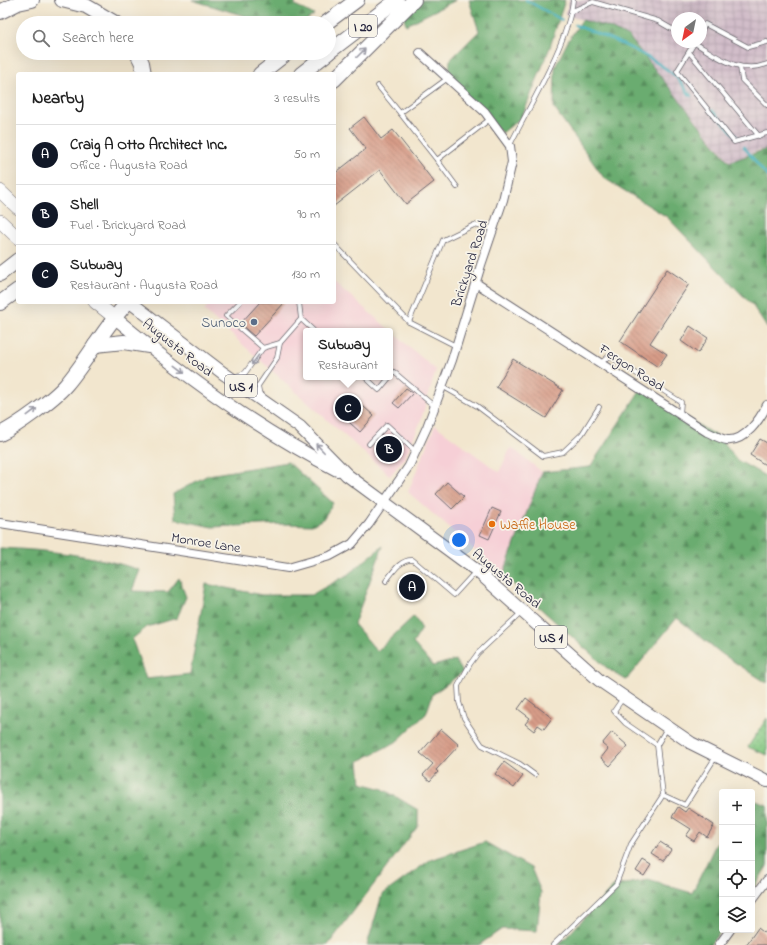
<!DOCTYPE html>
<meta charset="utf-8">
<style>
body{margin:0;font-family:"Indie Flower",sans-serif;background:#f6f6f6;color:#222}
.controls{position:absolute;right:12px;bottom:12px;display:grid;overflow:hidden;border-radius:4px;box-shadow:0 4px 16px #0002}
.controls button{width:36px;height:36px;display:grid;place-items:center;padding:0;border:0;border-bottom:1px solid #e0e0e0;background:#fff;color:#222;font:20px sans-serif}
.compass{position:absolute;left:671px;top:12px;width:36px;height:36px;border-radius:50%;background:#fff;box-shadow:0 4px 16px #0002;rotate:213deg}
.you{position:absolute;left:459px;top:540px;width:14px;height:14px;margin:-10px;border:3px solid #fff;border-radius:50%;background:#1a73e8;box-shadow:0 0 0 6px #1a73e833}
.badge{display:grid;place-items:center;width:26px;height:26px;border-radius:50%;background:#111827;color:#fff;font-size:13px;font-weight:700}
.pin{position:absolute;translate:-50% -50%;border:2px solid #fff;box-shadow:0 1px 4px #0006}
.popup{position:absolute;left:303px;top:328px;width:90px;height:52px;box-sizing:border-box;display:grid;place-content:center;border-radius:4px;background:#fff;filter:drop-shadow(0 1px 3px #0005);font-size:13px;white-space:nowrap;color:#767676}
.popup b{font-size:15px;color:#222}
.popup::after{content:'';position:absolute;left:50%;top:100%;margin-left:-8px;border:8px solid transparent;border-top-color:#fff}
.list{margin:0;padding:0;list-style:none}
h2{display:flex;justify-content:space-between;align-items:center;height:52px;margin:0;padding:0 16px;font-size:17px}
h2 small{font-size:13px;font-weight:400;color:#767676}
.list li{display:grid;grid-template-columns:26px 1fr auto;gap:12px;align-items:center;box-sizing:border-box;height:60px;padding:0 16px;border-top:1px solid #e0e0e0}
.list b{display:block;font-size:15px;white-space:nowrap}
.list p{margin:0;font-size:13px;white-space:nowrap;color:#767676}
.list em{font-size:13px;font-style:normal;color:#767676}
.icon{flex:none;width:22px;height:22px;fill:none;stroke:currentColor;stroke-width:2;stroke-linecap:round;stroke-linejoin:round}
.map{position:relative;flex:none;width:767px;height:945px;overflow:hidden}
.search{position:absolute;background:#fff;box-shadow:0 4px 16px #0002;left:16px;top:16px;width:320px;height:44px;display:flex;align-items:center;gap:10px;box-sizing:border-box;padding:0 14px;border-radius:22px;color:#767676;font-size:15px}
.panel{position:absolute;background:#fff;box-shadow:0 4px 16px #0002;left:16px;top:72px;width:320px;height:232px;border-radius:4px}
.map>svg:first-child{display:block}
.built{fill:#f6cfd6;fill-rule:evenodd}
.industrial{fill:url(#industrial-grid);fill-rule:evenodd}
.grass{fill:url(#grass-dots);stroke:#52745e}
.forest{fill:url(#forest-firs);stroke:#466755}
.lines{fill:none;stroke-linecap:round;stroke-linejoin:round}
.stream{stroke:#41afbd;stroke-width:2.5}
.building{fill:url(#building-back-hatch)}
.service-casing{stroke:#6b676e;stroke-width:5.5}
.minor-casing{stroke:#6b676e;stroke-width:10}
.primary-casing{stroke:#6b676e;stroke-width:14}
.trunk-casing{stroke:#6b676e;stroke-width:14}
.motorway-casing{stroke:#6b676e;stroke-width:16}
.service{stroke:#fff;stroke-width:4}
.minor{stroke:#fff;stroke-width:8}
.primary{stroke:#fff;stroke-width:12}
.trunk{stroke:#fff;stroke-width:13}
.motorway{stroke:#fff;stroke-width:14}
.oneway{stroke:#9c9ca7}
.service-dot{fill:#5c6f8a;stroke:#f7f3e8;stroke-width:1.5}
.food-dot{fill:#e8710a;stroke:#f7f3e8;stroke-width:1.5}
.labels{text-anchor:middle;stroke-width:3.5;stroke-linejoin:round;paint-order:stroke}
.shield{fill:#f7f3e8;stroke:#62616f;stroke-width:1}
.shield-label{font-size:13px;font-weight:bold;fill:#22223b}
.street-label{font-size:14px;fill:#22223b;stroke:#f7f3e8}
.service-label{font-size:14px;fill:#4e5e75;stroke:#f7f3e8;text-anchor:end}
.food-label{font-size:14px;fill:#c56008;stroke:#f7f3e8;text-anchor:start}
</style>
<div class="map">
<svg width="767" height="945" viewBox="0 0 767 945">
<defs>
<pattern id="industrial-grid" width="8" height="8" patternUnits="userSpaceOnUse"><rect width="8" height="8" fill="#d1bdc9"/><path d="M0 4h8M4 0v8" fill="none" stroke="#b3a2ae"/></pattern>
<pattern id="grass-dots" width="8" height="8" patternUnits="userSpaceOnUse"><rect width="8" height="8" fill="#83c781"/><path d="M2 2h.1M6 6h.1" fill="none" stroke="#6ba16b" stroke-width="1.8" stroke-linecap="round"/></pattern>
<pattern id="forest-firs" width="22" height="20" patternUnits="userSpaceOnUse"><rect width="22" height="20" fill="#6aac6f"/><path d="M5 1l3.5 6h-7zM16 11l3.5 6h-7z" fill="#578c5c"/></pattern>
<pattern id="building-back-hatch" width="6" height="6" patternUnits="userSpaceOnUse"><rect width="6" height="6" fill="#d79c88"/><path d="M-1 5l2 2M0 0l6 6M5-1l2 2" fill="none" stroke="#ae7f70"/></pattern>
</defs>
<rect width="100%" height="100%" fill="#f7f3e8"/>
<filter id="ink" filterUnits="userSpaceOnUse"><feTurbulence type="fractalNoise" baseFrequency=".025" numOctaves="2"/><feDisplacementMap in="SourceGraphic" scale="8" xChannelSelector="R" yChannelSelector="G"/><feConvolveMatrix kernelMatrix="1 2 1 2 8 2 1 2 1" color-interpolation-filters="sRGB"/></filter>
<filter id="wash" filterUnits="userSpaceOnUse"><feTurbulence type="fractalNoise" baseFrequency=".012" numOctaves="4" result="noise"/><feDisplacementMap in="SourceGraphic" scale="16" xChannelSelector="R" yChannelSelector="G"/><feGaussianBlur stdDeviation="0.9" result="paint"/><feColorMatrix in="noise" values="0 0 0 0 0 0 0 0 0 0 0 0 0 0 0 0 0 1.4 0 .05"/><feComposite in="paint" operator="in"/></filter>
<g filter="url(#wash)">
<rect width="100%" height="100%" fill="#f2e6ce"/>
<g class="built">
<path d="M334,282L436,370L420,423L405,457L390,476L204,310L211,302H334ZM306,331H390V377H306Z"/>
<path d="M435,425L499,472L511,447L542,472L503,575L408,492Z"/>
</g>
<path class="industrial" d="M569,0H767V149L757,151L730,162L629,37L608,27L565,15ZM677,18H701V42H677Z"/>
<path class="grass" d="M767,718V755L748,747Z"/>
<g class="forest">
<path d="M192,0H295V5L314,15L302,23H268Z"/>
<path d="M423,0H456L406,25L403,14Z"/>
<path d="M469,0H565L550,47L522,117L502,133L448,78L450,60L479,31Z"/>
<path d="M582,20L608,27L629,37L729,162L767,149V328L753,306L667,217L604,178L554,108L555,67L568,41Z"/>
<path d="M641,389L721,439L737,460L767,477V683L722,654L677,618L626,680L608,669L503,575L542,472L590,467Z"/>
<path d="M288,462L333,503L323,519L312,525L285,524L212,527L175,519L173,494L208,475Z"/>
<path d="M383,546L354,624L377,651L414,616L422,629L413,643L433,666L455,660L463,672L433,694L426,714L396,742L359,761L361,783L383,789L418,810V826L328,945H0V548C47,550 95,555 140,570L132,591L168,592L179,578L186,597L177,618L147,627L132,639L146,679L190,674L206,584L262,595H311L347,575Z"/>
<path d="M756,801L767,805V866L752,891V806Z"/>
<path d="M722,838V929L710,945H559L614,886L648,880L692,893L716,844Z"/>
<path d="M485,842L531,868L541,892L537,931L502,929L479,945H367L382,895L430,860Z"/>
</g>
<g class="lines">
<g class="stream">
<path d="M526,0L562,20"/>
<path d="M575,25C607,37 647,53 673,74C680,80 685,89 691,96"/>
<path d="M712,110L737,137"/>
<path d="M744,147L767,176"/>
</g>
</g>
<g id="blocks">
<g class="building">
<path d="M364,117L381,139L393,130L434,182L406,204L380,170L334,206V174L366,149L350,128Z"/>
<path d="M667,269L689,284L650,343L667,354L658,367L620,341Z"/>
<path d="M260,302H285L254,336L240,324Z"/>
<path d="M690,326L708,338L698,353L681,341Z"/>
<path d="M513,359L563,390L546,418L496,387Z"/>
<path d="M406,388L413,393L399,408L393,403Z"/>
<path d="M353,397L374,416L360,432L339,413Z"/>
<path d="M393,436L403,445L390,461L379,452Z"/>
<path d="M760,439L767,443V466L750,455Z"/>
<path d="M447,482L464,497L452,509L436,494Z"/>
<path d="M492,508L501,512L489,539L480,535Z"/>
<path d="M526,698L552,718L544,729L538,725L534,731L525,724L530,718L518,709Z"/>
<path d="M441,729L459,745L436,770L438,772L430,781L423,775L433,764L420,753Z"/>
<path d="M612,732L628,746L610,766L601,758L608,749L602,744Z"/>
<path d="M504,762L523,776L514,788L495,774Z"/>
<path d="M678,807L685,812L688,808L714,825L707,837L700,832L694,841L686,836L691,829L672,817Z"/>
<path d="M660,842L671,849L663,861L652,854Z"/>
<path d="M643,860L651,865L644,876L636,871Z"/>
<path d="M758,928L767,935V945H746Z"/>
</g>
</g>
</g>
<g filter="url(#ink)">
<use href="#blocks" fill-opacity="0" stroke="#6b676e" stroke-width="1"/>
<g class="lines">
<g class="service-casing">
<g id="service">
<path d="M572,11L593,2L658,21L677,32"/>
<path d="M701,32L705,24L748,47L767,42"/>
<path d="M693,42C717,56 739,75 767,64"/>
<path d="M695,42L677,71L734,142L767,133"/>
<path d="M689,52L759,136"/>
<path d="M740,67L742,80L767,105"/>
<path d="M448,78L400,113L437,160L490,119"/>
<path d="M378,86L400,113"/>
<path d="M510,145C530,105 568,43 573,0"/>
<path d="M437,160L457,187"/>
<path d="M334,244L409,322"/>
<path d="M240,302L226,316L263,348"/>
<path d="M299,302L301,319"/>
<path d="M456,346L409,322L443,240L474,225L493,229"/>
<path d="M601,363L609,356L681,402L680,414"/>
<path d="M233,377L245,373L263,348L280,343L301,319L314,331"/>
<path d="M365,377L379,390L394,372L434,406"/>
<path d="M442,386L477,406L543,456L563,452L582,434L599,407"/>
<path d="M260,396L258,386L277,358L280,343"/>
<path d="M369,444L387,425L416,452"/>
<path d="M386,581C393,572 400,559 413,560L454,595L476,571"/>
<path d="M521,613L478,653L470,664L458,686L459,702L464,718L482,745L520,764L535,775"/>
<path d="M623,698L614,711L625,723L657,745L667,728"/>
<path d="M657,745L663,795"/>
<path d="M553,945L616,884L631,844L663,795L685,805L715,758"/>
</g>
</g>
<g class="minor-casing">
<g id="minor">
<path d="M476,283L707,432C714,435 720,439 727,440C745,442 760,419 767,405"/>
<path d="M0,523L288,568L330,556L352,544L369,524L409,466L427,427L452,360L481,265L503,200L512,162L510,146L485,112L420,53"/>
<path d="M752,900L767,880"/>
<path d="M719,945L730,930"/>
</g>
</g>
<g class="primary-casing">
<g id="primary">
<path d="M130,302L223,373L300,427L347,475L476,570L599,680L691,743L767,781"/>
<path d="M114,317C183,375 257,429 337,470"/>
</g>
</g>
<g class="trunk-casing">
<g id="trunk">
<path d="M0,191L18,208"/>
<path d="M0,221L18,238"/>
<path d="M95,302L114,317"/>
</g>
</g>
<g class="motorway-casing">
<g id="motorway">
<path d="M62,0L86,6L115,23"/>
<path d="M0,12L18,3L32,0"/>
<path d="M326,23L357,0"/>
<path d="M329,52L397,0"/>
<path d="M137,53L142,63L144,74"/>
<path d="M260,74L287,53"/>
<path d="M301,74L328,53"/>
<path d="M334,80L414,0"/>
<path d="M0,274L18,260"/>
<path d="M0,303L18,290"/>
<path d="M95,345L124,342L149,346"/>
<path d="M0,434C17,426 54,399 66,385C89,358 104,327 128,302"/>
</g>
</g>
<use href="#service" class="service"/>
<use href="#minor" class="minor"/>
<use href="#primary" class="primary"/>
<use href="#trunk" class="trunk"/>
<use href="#motorway" class="motorway"/>
</g>
<defs><path id="oneway-shaft" d="M-6 0H5M1.5-3L5.5 0L1.5 3" fill="none" stroke-width="1.6" stroke-linecap="round" stroke-linejoin="round"/></defs>
<g class="oneway">
<use href="#oneway-shaft" transform="translate(361 53) rotate(-45)"/>
<use href="#oneway-shaft" transform="translate(255 360) rotate(126)"/>
<use href="#oneway-shaft" transform="translate(180 369) rotate(37)"/>
<use href="#oneway-shaft" transform="translate(32 412) rotate(-37)"/>
<use href="#oneway-shaft" transform="translate(320 448) rotate(-134)"/>
</g>
</g>
<circle class="service-dot" cx="254" cy="322" r="4"/>
<circle class="food-dot" cx="492" cy="524" r="4"/>
<g class="labels">
<g class="shield">
<rect x="349" y="15" width="28" height="22" rx="3"/>
<rect x="225" y="375" width="32" height="22" rx="3"/>
<rect x="535" y="626" width="32" height="22" rx="3"/>
</g>
<g class="shield-label">
<text x="363" y="31">I 20</text>
<text x="241" y="391">US 1</text>
<text x="551" y="642">US 1</text>
</g>
<g class="street-label">
<text transform="translate(469 263) rotate(-72)" y="5">Brickyard Road</text>
<text transform="translate(178 347) rotate(38)" y="5">Augusta Road</text>
<text transform="translate(632 367) rotate(33)" y="5">Fergon Road</text>
<text transform="translate(206 542) rotate(9)" y="5">Monroe Lane</text>
<text transform="translate(507 578) rotate(40)" y="5">Augusta Road</text>
</g>
<g class="service-label">
<text x="246" y="327">Sunoco</text>
</g>
<g class="food-label">
<text x="500" y="529">Waffle House</text>
</g>
</g>
</svg>
<div class="controls">
<button>+</button>
<button>−</button>
<button><svg class="icon" aria-label="locate" viewBox="0 0 24 24"><circle cx="12" cy="12" r="6"/><path d="M12 2v4M12 18v4M2 12h4M18 12h4"/></svg></button>
<button><svg class="icon" aria-label="layers" viewBox="0 0 24 24"><path d="M12 4l9 5-9 5-9-5zM3 14l9 5 9-5"/></svg></button>
</div>
<svg class="compass" viewBox="-18 -18 36 36"><path d="M0-13l5 13h-10z" fill="#e53935"/><path d="M0 13l5-13h-10z" fill="#767676"/></svg>
<div class="you"></div>
<div class="pin badge" style="left:412px;top:587px">A</div>
<div class="pin badge" style="left:389px;top:449px">B</div>
<div class="pin badge" style="left:348px;top:408px">C</div>
<div class="popup"><b>Subway</b>Restaurant</div>
<div class="search"><svg class="icon" aria-label="search" viewBox="0 0 24 24"><circle cx="10" cy="10" r="6"/><path d="M15 15l6 6"/></svg>Search here</div>
<section class="panel">
<h2>Nearby<small>3 results</small></h2>
<ul class="list">
<li><span class="badge">A</span><div><b>Craig A Otto Architect Inc.</b><p>Office · Augusta Road</p></div><em>50 m</em></li>
<li><span class="badge">B</span><div><b>Shell</b><p>Fuel · Brickyard Road</p></div><em>90 m</em></li>
<li><span class="badge">C</span><div><b>Subway</b><p>Restaurant · Augusta Road</p></div><em>130 m</em></li>
</ul>
</section>
</div>
